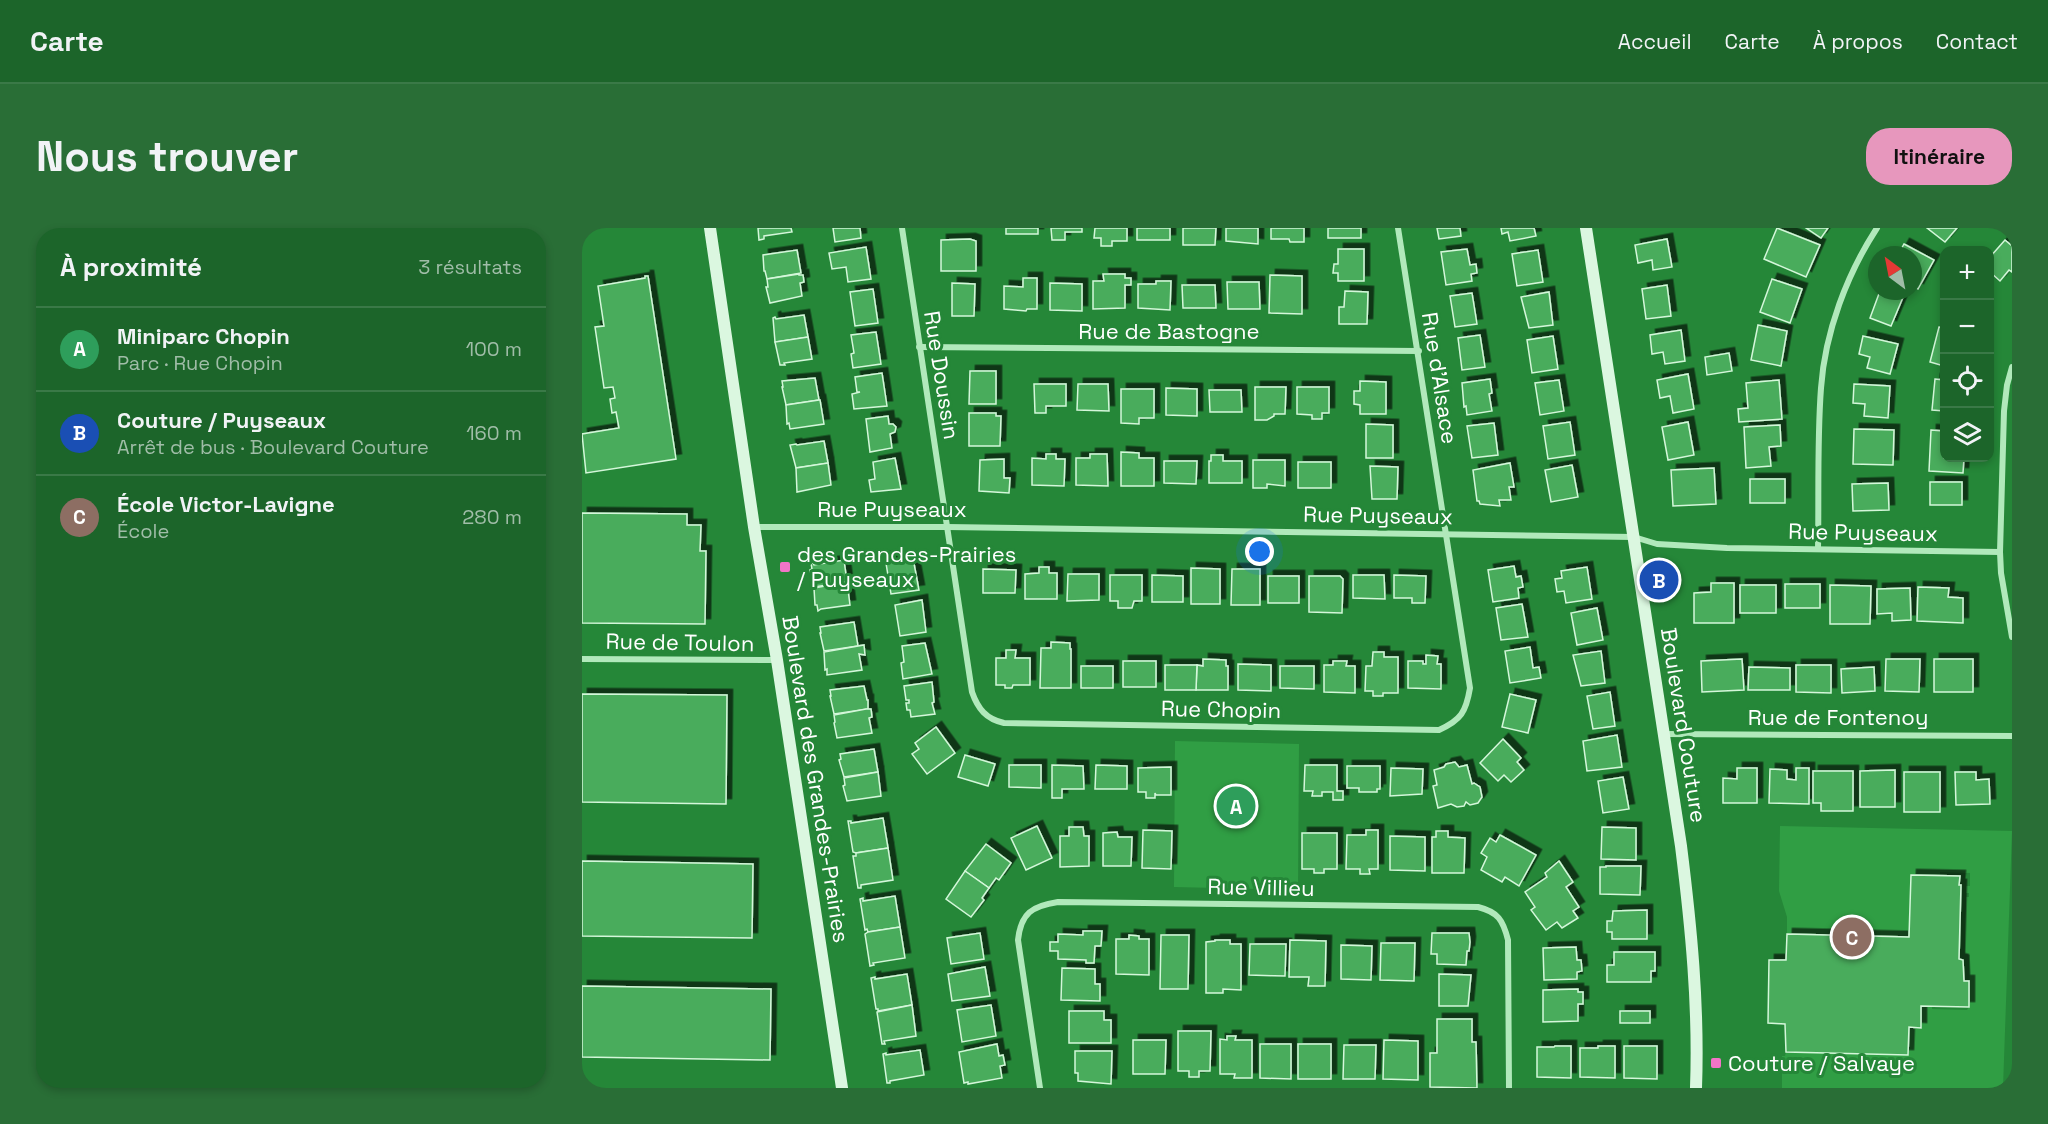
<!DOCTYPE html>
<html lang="fr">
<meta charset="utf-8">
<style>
body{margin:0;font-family:"Space Grotesk",sans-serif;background:#296e36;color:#f1f3f6}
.controls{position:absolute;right:18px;top:18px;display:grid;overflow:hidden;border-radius:12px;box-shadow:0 3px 9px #0003}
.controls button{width:54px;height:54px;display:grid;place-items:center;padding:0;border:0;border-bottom:2px solid #3a7947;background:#1c652a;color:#f1f3f6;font:30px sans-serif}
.compass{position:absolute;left:1286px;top:18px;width:54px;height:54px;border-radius:50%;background:#1c652a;box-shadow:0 3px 9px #0003;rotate:328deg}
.you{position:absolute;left:678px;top:324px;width:21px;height:21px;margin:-15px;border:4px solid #fff;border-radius:50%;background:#1a73e8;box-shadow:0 0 0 9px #1a73e833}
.badge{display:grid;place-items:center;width:39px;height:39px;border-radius:50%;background:#e797bd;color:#fff;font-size:20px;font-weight:700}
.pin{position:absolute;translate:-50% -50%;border:3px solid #fff;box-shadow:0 2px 6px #0006}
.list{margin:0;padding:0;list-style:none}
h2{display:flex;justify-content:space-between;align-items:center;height:78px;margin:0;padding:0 24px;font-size:26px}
h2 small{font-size:20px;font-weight:400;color:#a0bda8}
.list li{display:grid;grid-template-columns:39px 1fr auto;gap:18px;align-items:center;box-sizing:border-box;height:84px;padding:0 24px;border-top:2px solid #3a7947}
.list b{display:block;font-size:22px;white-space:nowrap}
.list p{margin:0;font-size:20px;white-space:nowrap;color:#a0bda8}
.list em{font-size:20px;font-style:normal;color:#a0bda8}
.icon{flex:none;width:33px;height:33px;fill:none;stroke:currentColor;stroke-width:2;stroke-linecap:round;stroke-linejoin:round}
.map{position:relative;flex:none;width:1430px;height:860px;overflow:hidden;border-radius:24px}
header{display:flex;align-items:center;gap:36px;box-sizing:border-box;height:84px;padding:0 30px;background:#1c652a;border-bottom:2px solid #3a7947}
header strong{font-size:28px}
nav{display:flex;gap:33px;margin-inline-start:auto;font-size:21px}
.intro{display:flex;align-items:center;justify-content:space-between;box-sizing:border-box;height:144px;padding:0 36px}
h1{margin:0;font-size:42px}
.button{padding:15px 27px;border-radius:24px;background:#e797bd;color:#111;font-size:21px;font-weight:700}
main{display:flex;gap:36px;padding:0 36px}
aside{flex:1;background:#1c652a;border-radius:24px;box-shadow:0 3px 9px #0003}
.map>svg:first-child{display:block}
.green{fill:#309e44}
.building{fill:#4aac5c;stroke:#d4f7da;stroke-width:1.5;filter:url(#shadow)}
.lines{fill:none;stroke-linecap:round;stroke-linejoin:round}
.street{stroke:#b1e9bb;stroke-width:6}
.secondary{stroke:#dbf7e0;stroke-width:12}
.poi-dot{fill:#f275c7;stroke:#258738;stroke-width:2}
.labels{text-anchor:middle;stroke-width:6;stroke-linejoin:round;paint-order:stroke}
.street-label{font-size:22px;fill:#fff;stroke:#258738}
.poi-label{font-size:22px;fill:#fff;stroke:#258738;text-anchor:start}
</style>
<header>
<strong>Carte</strong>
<nav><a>Accueil</a><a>Carte</a><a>À propos</a><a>Contact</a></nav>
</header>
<div class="intro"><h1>Nous trouver</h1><a class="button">Itinéraire</a></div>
<main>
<aside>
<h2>À proximité<small>3 résultats</small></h2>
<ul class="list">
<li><span class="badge" style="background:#2e9e5b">A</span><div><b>Miniparc Chopin</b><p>Parc · Rue Chopin</p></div><em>100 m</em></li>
<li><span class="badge" style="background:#1a4fb4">B</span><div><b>Couture / Puyseaux</b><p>Arrêt de bus · Boulevard Couture</p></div><em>160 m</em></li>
<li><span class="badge" style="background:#8d6e63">C</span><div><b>École Victor-Lavigne</b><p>École</p></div><em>280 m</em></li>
</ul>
</aside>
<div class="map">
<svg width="1430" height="860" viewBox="0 0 1430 860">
<defs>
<filter id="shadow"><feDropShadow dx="5.5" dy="-5.5" stdDeviation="0" flood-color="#0009"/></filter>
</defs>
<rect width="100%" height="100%" fill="#258738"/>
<g class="green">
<path d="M593,513L717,516L716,662L592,659Z"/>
<path d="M1198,598L1430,603L1421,860H1200V828H1203L1204,824L1326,827L1327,799H1339V778H1350V781L1385,782L1387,779L1388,727L1383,726L1384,669H1387V665H1384V658H1388V645L1358,644V648L1327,709L1205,706V689L1197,663Z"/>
</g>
<g class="building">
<path d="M176,0H209L210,4L182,8V11L177,12Z"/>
<path d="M251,0H278L279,10L253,14Z"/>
<rect x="424" y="0" width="32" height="6"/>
<path d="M469,0H500V4H483V12H470Z"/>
<path d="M513,0H545V13H530V18H519V10H512Z"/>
<rect x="555" y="0" width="33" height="12"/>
<path d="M601,0H634L633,17H601Z"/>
<path d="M644,0H676V16L644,13Z"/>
<path d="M689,0H722V14H708L707,11H689Z"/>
<rect x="746" y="0" width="33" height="10"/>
<path d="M855,0H878L879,8L857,11Z"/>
<path d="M919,0H952L954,8L928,13L926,4L920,6Z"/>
<path d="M1195,0L1238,17L1224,49L1182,31Z"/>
<path d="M1224,0H1246L1239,10Z"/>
<path d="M1345,0H1375L1363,14Z"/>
<path d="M388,11L394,13V43H359V12Z"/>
<path d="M1085,11L1090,39L1071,42L1070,32L1056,35L1053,17Z"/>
<path d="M1423,12L1430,18V44L1427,42L1418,53L1408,44V29Z"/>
<path d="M1322,16L1352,32L1336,61L1331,58V27H1316Z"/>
<path d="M284,19L289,51L266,54L264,39L250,41L247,25Z"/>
<path d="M756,21H782V53H756V45H751L752,36H756Z"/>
<path d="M885,21L888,37L894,36L895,45L889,46L890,53L864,57L859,24Z"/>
<path d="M215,22L219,45L185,51L183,43H182L181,27Z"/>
<path d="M956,22L961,54L935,58L930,26Z"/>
<path d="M217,46V47H221L222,54L218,55L220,68L188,75L184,59H186L185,51Z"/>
<path d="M521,46H543V50H549V57H543V80L511,81V53H522Z"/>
<path d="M688,47L720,48V86L687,85Z"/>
<path d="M63,48H66L94,231L4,245L0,206L37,200L34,184L30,185L28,171L33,170L31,159L22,160L13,99L22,98L16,58L63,50Z"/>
<path d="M441,50H455V81H445L444,83L422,81V58L441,59Z"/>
<path d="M1190,51L1220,61L1208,95L1178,84Z"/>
<path d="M574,53H589L588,82L556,80V56H574Z"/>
<path d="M645,54H677L678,81H646Z"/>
<path d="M370,55L393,56L392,88H370Z"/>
<path d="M468,55L500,56V83L468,82Z"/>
<path d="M600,57H633L634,80H601Z"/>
<path d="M1085,57L1089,88L1064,91L1060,61Z"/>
<path d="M291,61L296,95L273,98L268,64Z"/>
<path d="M763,63L786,64L785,96H757V79H762Z"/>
<path d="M1298,63H1312L1322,67L1309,98L1288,90Z"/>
<path d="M967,64L971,97L947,100L939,69Z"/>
<path d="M890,65L895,96L873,99L868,68Z"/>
<path d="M222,87L226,109L193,114L191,90L193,89L194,91Z"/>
<path d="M1176,97L1205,103L1199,138L1169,132Z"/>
<path d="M1357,99L1362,100V138L1348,134Z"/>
<path d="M1099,102L1103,133L1083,136L1081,124L1070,126L1068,107Z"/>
<path d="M294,104L299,136L271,140L269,126L272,125L269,107Z"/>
<path d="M898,107L903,139L880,142L876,110Z"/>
<path d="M971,108L976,141L950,145L945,112Z"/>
<path d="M1281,108L1316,116L1308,146L1285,140L1288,129L1277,126Z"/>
<path d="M226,109L230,131L202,135L203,137H198L193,114Z"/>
<path d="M1147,125L1150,143L1125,147L1123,129Z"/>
<path d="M388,143H414V176H387Z"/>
<path d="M300,145L305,178L272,181L270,166L278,164H275L273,149Z"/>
<path d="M1106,146L1112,181L1091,185L1088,168L1078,170L1075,152Z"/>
<path d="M233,150L237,172L204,177L200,159H201L200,153Z"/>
<path d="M908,151L910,165L907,166L910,183L885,187L884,178L882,179L880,155Z"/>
<path d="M1353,151L1362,152V183L1350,182Z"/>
<path d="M977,152L982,183L958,187L953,155Z"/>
<path d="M1197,152L1200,191L1157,194L1156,181L1166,180L1164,155Z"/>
<path d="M778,153L804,154V186H778V177L772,176V163H778Z"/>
<path d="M452,156H484V178H464V185H453Z"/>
<path d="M496,156H526L527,183L495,182Z"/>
<path d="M1272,156L1308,158L1306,190L1282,188L1283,176L1271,175Z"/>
<path d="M673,159H704L703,186H692V188L685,192H673Z"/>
<path d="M715,159H747V185H740V191H730V187L715,186Z"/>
<path d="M584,160L615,161V188L584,187Z"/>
<path d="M539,161H572V190H557V196L539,195Z"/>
<path d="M627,162H659L660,184H628Z"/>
<path d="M237,172H238L242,196L208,201L207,195L205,196L204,177Z"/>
<path d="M387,185H414V188H419L418,218H387Z"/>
<path d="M306,188L307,196H311L314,199L313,204L308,206L310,220L288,224L284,191Z"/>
<path d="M988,194L993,227L966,231L961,198Z"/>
<path d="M1106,194L1112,227L1086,232L1080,199Z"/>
<path d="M912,195L916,227L890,230L885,198Z"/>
<path d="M784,196L811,197V230H784Z"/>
<path d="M1198,197L1199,218L1187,219L1189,238L1164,240L1162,199Z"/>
<path d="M1272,201L1312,202L1311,237L1271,236Z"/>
<path d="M1349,202L1362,203V230H1382L1381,245L1347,243Z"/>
<path d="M242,213L246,235L214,240L208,217L214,216L215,217Z"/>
<path d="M539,224L557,225V230H572V258H539Z"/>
<path d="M464,226H474V231H483L482,258L450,257V230L464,231Z"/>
<path d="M508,226H525L526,258L494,257V230H508Z"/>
<path d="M629,227H641V233H660V255H627V233H629Z"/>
<path d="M313,230L319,261L289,264L287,252L293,251L291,234Z"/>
<path d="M422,231V250H428L427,265L397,263L398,232Z"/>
<path d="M671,232H703V258L685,256V260H671Z"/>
<path d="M582,233H615L614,256L582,255Z"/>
<rect x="716" y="234" width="33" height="26"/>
<path d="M246,235L249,257L215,264L214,240Z"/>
<path d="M928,235L932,259H927L929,272H917L918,278L898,276L897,273H895L891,242Z"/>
<path d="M990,237L996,269L969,274L963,242Z"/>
<path d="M788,238L816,239L815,271H790Z"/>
<path d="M1132,240L1134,276L1091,278L1089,242Z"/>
<rect x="1168" y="251" width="35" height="24"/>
<rect x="1348" y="254" width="32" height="23"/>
<path d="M1306,255L1307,282L1271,283L1270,256Z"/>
<path d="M0,285L105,286V297H119L118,323H124L123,396L0,395Z"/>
<path d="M303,329H307L308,334L331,330L337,362L309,366Z"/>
<path d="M262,332L265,354L232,359L228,342L230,341L229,335H231L232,337Z"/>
<path d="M932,338L934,349L939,348L941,359L936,360L937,370L911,374L906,342Z"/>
<path d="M457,339H467V345H475V371H443V346L457,345Z"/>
<path d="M1005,339L1010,371L984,375L982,363L975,364L973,351L980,350L979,343Z"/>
<path d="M609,340L638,341V376H609Z"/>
<path d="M401,341L434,342L433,365H401Z"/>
<path d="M650,341H678V377H649Z"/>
<path d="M486,346H517V372L485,373Z"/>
<path d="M528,347H560V373H552L550,380H536V373H528Z"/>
<path d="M570,347L601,348V374H570Z"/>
<path d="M771,347H802L803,371L771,370Z"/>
<path d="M812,347L844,348L843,375H830V370H812Z"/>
<rect x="686" y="348" width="31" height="27"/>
<path d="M727,348H758L761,351L760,385L727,384Z"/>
<path d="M265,354L268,377L239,381L236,383L235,377H233L232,360Z"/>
<path d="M1129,355H1152V395H1112V365L1129,364Z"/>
<rect x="1203" y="356" width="35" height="24"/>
<rect x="1158" y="357" width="36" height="28"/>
<path d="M1248,357L1289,358L1288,396H1248Z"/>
<path d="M1336,359L1367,360L1366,369L1381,370V395L1335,393Z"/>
<path d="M1328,360L1329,392L1310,393V385L1295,386V361Z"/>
<path d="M340,372L344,404L318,408L313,377Z"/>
<path d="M940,376L946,409L919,412L914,380Z"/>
<path d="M1015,380L1021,412L995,417L989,385Z"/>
<path d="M272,394L276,418L242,423L238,405H239L238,399Z"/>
<path d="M469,414L488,415V421H489V460H458L459,420H469Z"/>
<path d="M343,415L350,446L321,451L319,435L322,434L320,418Z"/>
<path d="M282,417L283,427L277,426L280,442L245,447V441L243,442L242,424Z"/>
<path d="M948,419L951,440L957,439L959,450L928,455L923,423Z"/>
<path d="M424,422H434L433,430H448V457H431L430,460H423V457H414V430H424Z"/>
<path d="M1019,423L1023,455L999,458L991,427Z"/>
<path d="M791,424H802V429H816V465H801V468H791V463H783L784,438H790Z"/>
<path d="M844,427L856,428L855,436H859V461L826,460V433H841V436H844Z"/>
<path d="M621,431L644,432V438H646V462H614L615,437L621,438Z"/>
<path d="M1160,431L1162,462L1120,464L1119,433Z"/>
<path d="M1304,431H1338L1337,464L1303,463Z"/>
<rect x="1352" y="431" width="39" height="33"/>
<rect x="541" y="433" width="33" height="26"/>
<path d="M751,433H765L764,438H773V465L742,464V437H751Z"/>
<path d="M656,436L689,437V463L656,462Z"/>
<path d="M583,437H615L614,462H583Z"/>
<path d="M1214,437H1249V465L1214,464Z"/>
<rect x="499" y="438" width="32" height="22"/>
<path d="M698,438H732V461L698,460Z"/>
<path d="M1167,439L1208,440V462H1166Z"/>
<path d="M1292,439L1293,463L1260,465L1259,441Z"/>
<path d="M350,454L352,474L350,475L353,486L329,489L328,482H325L324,475H327V472H324L322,458Z"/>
<path d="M282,458L285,472H286V481L252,486L248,468H249L248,462Z"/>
<path d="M1028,464L1033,498L1011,501L1005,468Z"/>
<path d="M0,466L145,467L144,576L0,574Z"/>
<path d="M928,466L954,472L946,505L920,499Z"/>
<path d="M284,481H289L290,489L287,490L290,505L255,510L252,495L253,494L252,487Z"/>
<path d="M354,499L373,525L345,546L330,526L337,521L333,515Z"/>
<path d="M1035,507L1040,539L1005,543L1001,513Z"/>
<path d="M921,511L939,530L935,534L942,542L929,554L922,547L916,553L898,535Z"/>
<path d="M292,521L296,544L262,549L257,532L259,531L258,526Z"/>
<path d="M383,527L413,536L406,558L376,549Z"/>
<path d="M873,534L877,539L885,537L890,556L892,555L898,559L900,569L896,575L888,577L884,574L882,578L875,579L869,576L856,580L851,558L855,557L852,542L862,539L864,536Z"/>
<path d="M427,537H459V560L427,559Z"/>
<path d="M470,537L501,538L502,561H480V570H470Z"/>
<path d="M514,537L545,538V561H513Z"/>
<path d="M723,537H755V563H761V572H751V564H740V568H730L731,563H722Z"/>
<path d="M765,538H798V561H795V564H777V560H765Z"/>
<path d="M589,539V567H574L573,565V570H564V564H556V540Z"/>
<path d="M809,540L841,541L840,566L808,568Z"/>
<path d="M1155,540H1175V575H1141V550L1155,551Z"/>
<path d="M1214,540H1227V576L1187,575L1188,541L1205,542V551L1214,552Z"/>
<path d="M1313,542V579H1278V543Z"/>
<path d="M1231,543H1271V583H1239V575H1231Z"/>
<path d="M296,544L299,568L265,573L261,558L263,557L262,550Z"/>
<rect x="1322" y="544" width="36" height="40"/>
<path d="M1373,544H1394V552L1407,551L1408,576L1374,577Z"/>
<path d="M1041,549L1047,581L1021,585L1016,553Z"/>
<path d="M301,590L306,620L274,625L271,624L266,593H269V595Z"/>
<path d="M455,598L470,630L444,642L429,610Z"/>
<path d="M487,599H501L502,608H507V638L478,639V608H487Z"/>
<path d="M1020,599L1054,600V632L1019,631Z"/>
<path d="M561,602L590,603L589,641L560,640Z"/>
<path d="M784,602H796V641H787L788,646H778V641H764L765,607H784Z"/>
<path d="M854,603H866V609L883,610L882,645H850V609H854Z"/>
<path d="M535,604L536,609H550L549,638H521V605Z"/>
<path d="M720,605H755V641H742V645H732V641H720Z"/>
<path d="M918,607L954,627L937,658L923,649L920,654L899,642L905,629L899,625L908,610L914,614Z"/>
<path d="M808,608L843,609V643L808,642Z"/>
<path d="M404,616L429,635L417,652L414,650L407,660L383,643Z"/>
<path d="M306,620L311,652L279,657V660H276L271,628H274V625Z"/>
<path d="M0,633L171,636L170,710L0,708Z"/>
<path d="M977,633L991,654L984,659L997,679L991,683L996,690L980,700L975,694L964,702L949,682L953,679L943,664L965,649L963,645Z"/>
<path d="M1024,638H1059L1058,667L1018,666V639H1024Z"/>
<path d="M383,643L407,660L400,670L402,672L389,689L364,671Z"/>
<path d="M1329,647L1378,648L1377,657H1379L1377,731L1381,732L1382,753H1387V779L1339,778V800L1327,799L1326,827L1204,824L1203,796L1186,795L1187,732H1204L1205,706L1327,709Z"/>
<path d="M313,668L318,699L286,704L285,701L283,702L278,671L281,670V673Z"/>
<path d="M1065,682V711H1030V704H1025V693H1030L1031,683Z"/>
<path d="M318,699L323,730L291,735L292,737L288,738L283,706L286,704Z"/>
<path d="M501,703H520L519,718H513L512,735H504V732L476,731V723H468V714H476V706L501,707Z"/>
<path d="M398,705L402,731L369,736L365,710Z"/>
<path d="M850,705H887L888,714L887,723H885L884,737L855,736V726H849Z"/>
<path d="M547,707L557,708V711H567V747L534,746V711H547Z"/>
<path d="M579,707H607L606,761H578Z"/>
<path d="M633,712H648V716H659V762L641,761V765H624V714L633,713Z"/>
<path d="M708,712L744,713L743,758H726L727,749H707Z"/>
<path d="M799,715H833L832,753L798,752Z"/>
<path d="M668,716H704L703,748L667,747Z"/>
<path d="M759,717L790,718L789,752L759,751Z"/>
<path d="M994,719L995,732H999L1000,743L995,744V751L962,752L961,720Z"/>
<path d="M1032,724H1073V743H1069V754H1025V737H1032Z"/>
<path d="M403,739L408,768L370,773L366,746Z"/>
<path d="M480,740L513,741V756H518V773L479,772Z"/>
<path d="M325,746L330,777L296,783V781H294L289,750L293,749V751Z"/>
<path d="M857,746L889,747L886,778H857Z"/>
<path d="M0,758L189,761L188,832L0,829Z"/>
<path d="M996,761V764H1001V776H996V793L961,794V762Z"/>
<path d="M330,777L334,808L302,813L303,816H300L295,784Z"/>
<path d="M409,777L414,808L380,814L375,782Z"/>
<path d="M487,783H522V792H529V815H487Z"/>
<rect x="1038" y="783" width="30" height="12"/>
<path d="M855,791H890V814H894L895,860L848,859V825H855Z"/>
<path d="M596,803H629L628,843H617V849H607V843H596Z"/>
<path d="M645,808H654L653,812H670V850H652L653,846H638V811L645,812Z"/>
<path d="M551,812H584L583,846H551Z"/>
<path d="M802,812L836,813V852L801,851Z"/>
<path d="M415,816L417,828L421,827L423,837L418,838L420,850L386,856V854L382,855L377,824Z"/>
<path d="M678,816H709V851L678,850Z"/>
<rect x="716" y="816" width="33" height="35"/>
<path d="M762,817H794L793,851H761Z"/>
<path d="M973,818H989V850L955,849V819H972Z"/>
<path d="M1016,818H1033V850L998,849V820H1016Z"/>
<path d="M1042,818H1075V851L1042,850Z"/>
<path d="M338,822L342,847L308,853V855H305L301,826L304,825V827Z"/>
<path d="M493,823H530L529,856L496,853V845H493Z"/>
</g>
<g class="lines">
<g class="street">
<path d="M320,0L390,464C396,481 404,491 422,495L857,502C879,492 884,484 888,460L816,0"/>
<path d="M337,119L837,123"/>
<path d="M1430,139L1425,157L1422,183L1418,324L1419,345L1430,409"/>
<path d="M172,299H365L1052,309L1075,316L1145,320L1418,324"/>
<path d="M1236,321C1237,267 1235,213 1239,160C1243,104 1265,46 1295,0"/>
<path d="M0,431L194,432"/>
<path d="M1082,506L1430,508"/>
<path d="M458,860L436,712C439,685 450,678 476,674L896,679C916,684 921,692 926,712L927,860"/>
</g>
<g class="secondary">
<path d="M128,0L172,299L195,432L260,860"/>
<path d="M1004,0L1099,618C1109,698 1117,778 1114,860"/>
</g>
</g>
<g class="poi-dot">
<rect x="197" y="333" width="12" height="12" rx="3"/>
<rect x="1128" y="829" width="12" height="12" rx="3"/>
</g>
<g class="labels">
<g class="street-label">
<text x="587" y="111">Rue de Bastogne</text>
<text transform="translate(360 147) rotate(81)" y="8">Rue Doussin</text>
<text transform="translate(858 150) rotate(81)" y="8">Rue d'Alsace</text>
<text x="310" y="289">Rue Puyseaux</text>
<text transform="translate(796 287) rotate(1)" y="8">Rue Puyseaux</text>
<text transform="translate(1281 304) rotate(1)" y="8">Rue Puyseaux</text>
<text transform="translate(98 414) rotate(1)" y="8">Rue de Toulon</text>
<text transform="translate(639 481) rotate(1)" y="8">Rue Chopin</text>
<text x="1256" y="497">Rue de Fontenoy</text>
<text transform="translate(1102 497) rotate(81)" y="8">Boulevard Couture</text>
<text transform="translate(234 551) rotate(81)" y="8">Boulevard des Grandes-Prairies</text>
<text transform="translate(679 659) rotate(1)" y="8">Rue Villieu</text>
</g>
<g class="poi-label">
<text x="215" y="334">des Grandes-Prairies<tspan x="215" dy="25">/ Puyseaux</tspan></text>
<text x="1146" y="843">Couture / Salvaye</text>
</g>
</g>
</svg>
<div class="controls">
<button>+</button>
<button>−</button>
<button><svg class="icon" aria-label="locate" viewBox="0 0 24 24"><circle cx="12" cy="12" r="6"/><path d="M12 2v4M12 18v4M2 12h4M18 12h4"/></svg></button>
<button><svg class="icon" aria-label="layers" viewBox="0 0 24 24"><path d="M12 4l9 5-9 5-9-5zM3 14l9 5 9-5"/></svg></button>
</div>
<svg class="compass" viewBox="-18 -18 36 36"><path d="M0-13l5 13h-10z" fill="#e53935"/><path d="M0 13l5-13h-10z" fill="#a0bda8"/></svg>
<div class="you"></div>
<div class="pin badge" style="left:654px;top:578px;background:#2e9e5b">A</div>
<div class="pin badge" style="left:1077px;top:352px;background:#1a4fb4">B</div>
<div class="pin badge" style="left:1270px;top:709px;background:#8d6e63">C</div>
</div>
</main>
